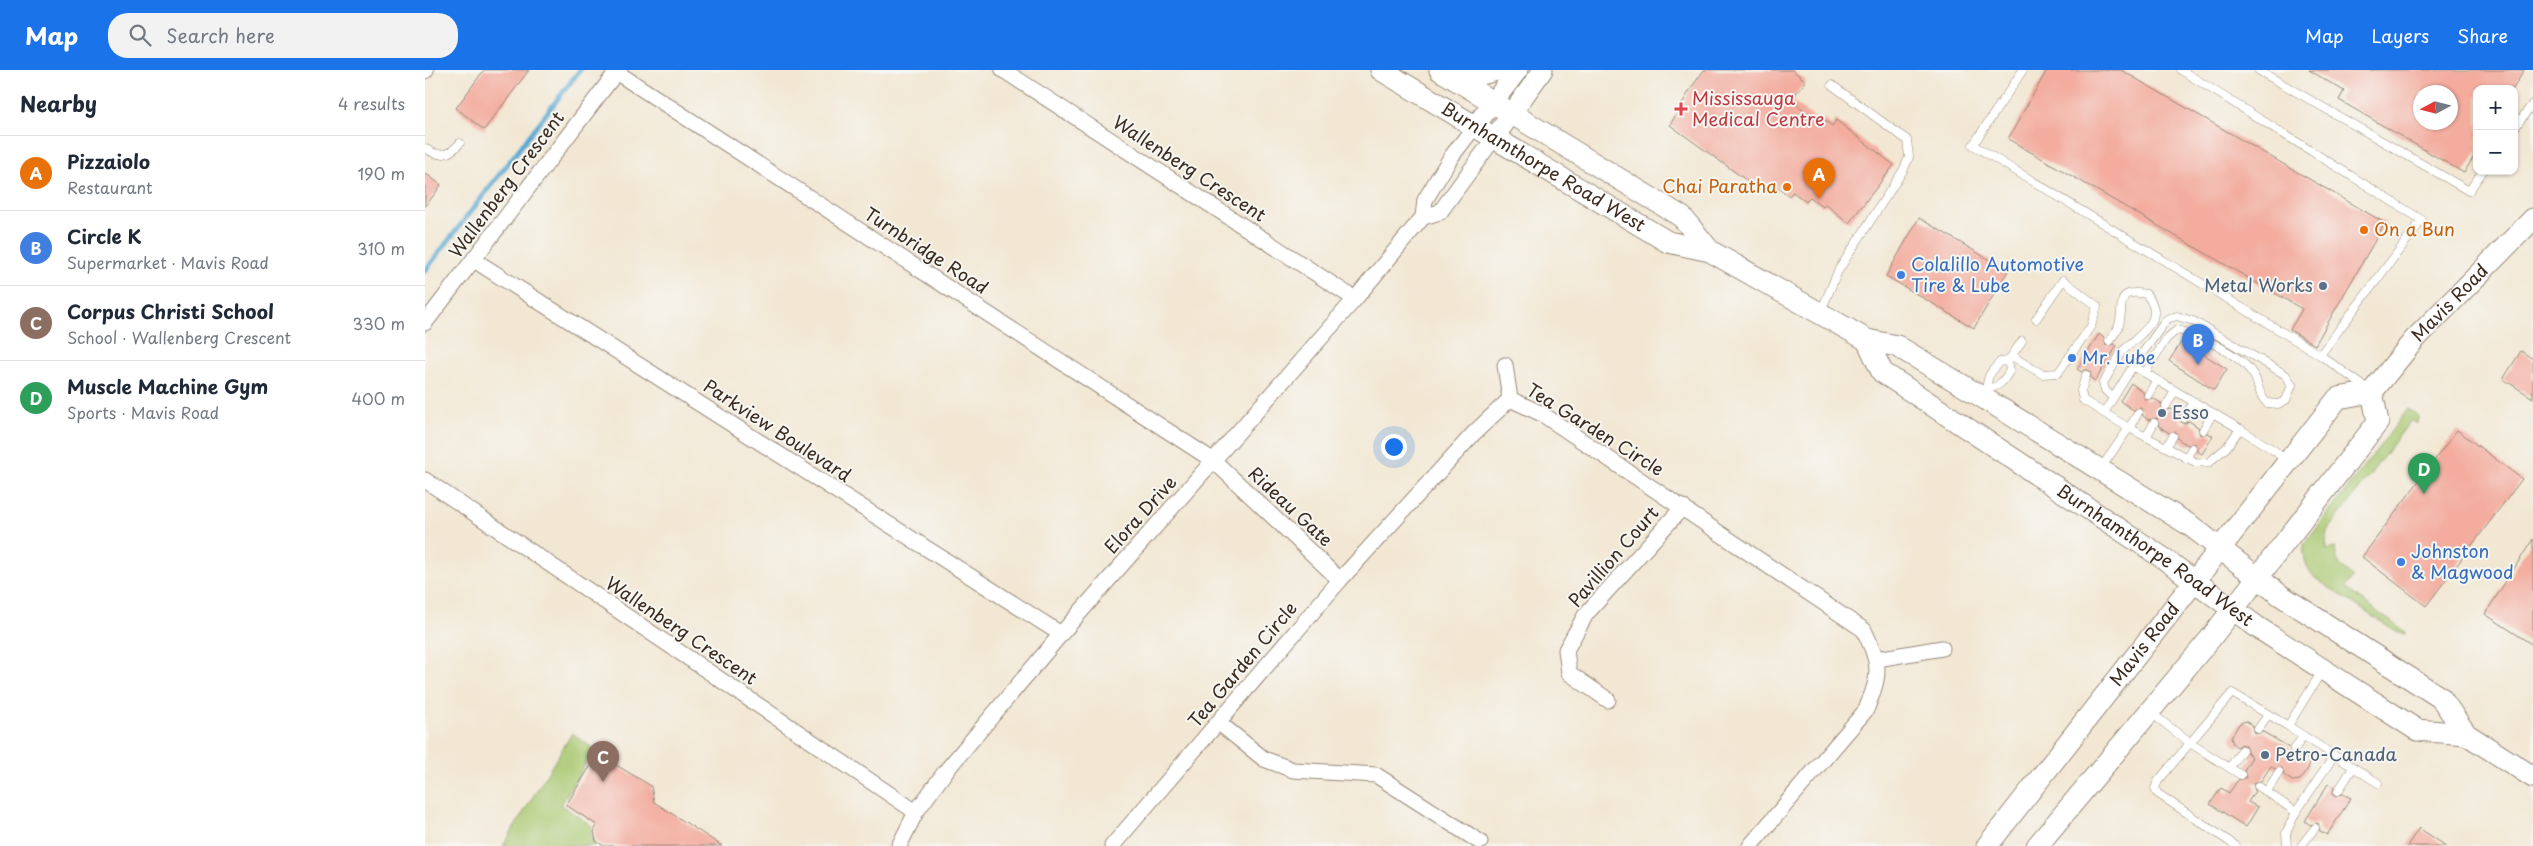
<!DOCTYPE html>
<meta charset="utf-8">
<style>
body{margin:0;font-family:"Playpen Sans",sans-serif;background:#f2f2f3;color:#1f2937}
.controls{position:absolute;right:15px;top:15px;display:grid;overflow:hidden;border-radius:10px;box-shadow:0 1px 4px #0004}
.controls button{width:45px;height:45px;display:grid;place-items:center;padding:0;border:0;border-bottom:1px solid #e0e1e3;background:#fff;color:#1f2937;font:25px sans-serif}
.compass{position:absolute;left:1988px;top:15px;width:45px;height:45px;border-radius:50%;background:#fff;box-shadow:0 1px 4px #0004;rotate:263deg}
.you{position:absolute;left:968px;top:376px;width:18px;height:18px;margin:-12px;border:4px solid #fff;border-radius:50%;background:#1a73e8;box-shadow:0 0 0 8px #1a73e833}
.badge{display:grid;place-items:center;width:32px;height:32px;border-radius:50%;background:#1a73e8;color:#fff;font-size:16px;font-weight:700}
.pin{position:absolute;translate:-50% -41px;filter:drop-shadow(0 1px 2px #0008)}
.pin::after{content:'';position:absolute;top:26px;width:18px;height:15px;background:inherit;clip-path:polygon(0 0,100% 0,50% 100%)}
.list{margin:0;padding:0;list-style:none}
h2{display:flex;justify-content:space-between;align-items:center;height:65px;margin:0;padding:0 20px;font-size:21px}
h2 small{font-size:16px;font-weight:400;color:#747a83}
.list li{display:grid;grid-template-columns:32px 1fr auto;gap:15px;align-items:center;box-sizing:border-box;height:75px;padding:0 20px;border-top:1px solid #e0e1e3}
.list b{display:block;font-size:19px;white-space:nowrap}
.list p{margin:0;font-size:16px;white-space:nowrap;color:#747a83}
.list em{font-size:16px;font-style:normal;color:#747a83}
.icon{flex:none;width:28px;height:28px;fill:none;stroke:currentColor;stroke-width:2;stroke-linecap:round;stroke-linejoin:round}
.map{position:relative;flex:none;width:2108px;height:776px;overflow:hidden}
header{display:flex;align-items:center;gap:30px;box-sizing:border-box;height:70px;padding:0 25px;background:#1a73e8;color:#fff}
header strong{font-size:24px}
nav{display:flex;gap:28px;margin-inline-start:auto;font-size:18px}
.search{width:350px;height:45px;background:#f2f2f3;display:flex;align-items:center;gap:12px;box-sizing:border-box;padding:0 18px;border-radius:20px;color:#747a83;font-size:19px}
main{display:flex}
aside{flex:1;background:#fff}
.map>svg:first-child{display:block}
.green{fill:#a8c76e;stroke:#727846}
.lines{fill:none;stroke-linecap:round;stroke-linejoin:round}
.stream{stroke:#54a6cf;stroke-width:5}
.building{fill:#f3ac9e;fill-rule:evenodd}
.service-casing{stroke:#968878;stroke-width:9}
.minor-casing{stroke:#968878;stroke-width:17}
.tertiary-casing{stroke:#968878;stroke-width:21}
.secondary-casing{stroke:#968878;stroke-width:23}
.service{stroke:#fff;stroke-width:8}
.minor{stroke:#fff;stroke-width:15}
.tertiary{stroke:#fff;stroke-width:19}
.secondary{stroke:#fff;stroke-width:21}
.health-dot{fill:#e0444e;stroke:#f6f6f2;stroke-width:2}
.food-dot{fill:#e8710a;stroke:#f6f6f2;stroke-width:2}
.shop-dot{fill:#3f7fe0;stroke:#f6f6f2;stroke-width:2}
.service-dot{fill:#5c6f8a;stroke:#f6f6f2;stroke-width:2}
.labels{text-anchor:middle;stroke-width:4;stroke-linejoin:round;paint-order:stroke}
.health-label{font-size:18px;fill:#be3a42;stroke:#f6f6f2;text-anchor:start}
.street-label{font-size:18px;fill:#3b2a1e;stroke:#f6f6f2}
.food-label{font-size:18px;fill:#c56008;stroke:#f6f6f2;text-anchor:end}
.shop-label{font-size:18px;fill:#366cbe;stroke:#f6f6f2;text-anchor:start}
.service-label{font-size:18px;fill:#4e5e75;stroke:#f6f6f2;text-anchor:start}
</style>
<header>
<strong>Map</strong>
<div class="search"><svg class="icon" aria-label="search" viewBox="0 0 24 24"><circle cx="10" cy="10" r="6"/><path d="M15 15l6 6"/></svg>Search here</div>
<nav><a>Map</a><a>Layers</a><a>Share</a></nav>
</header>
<main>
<aside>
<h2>Nearby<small>4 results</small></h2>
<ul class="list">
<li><span class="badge" style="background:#e8710a">A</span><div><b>Pizzaiolo</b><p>Restaurant</p></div><em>190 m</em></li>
<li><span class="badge" style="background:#3f7fe0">B</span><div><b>Circle K</b><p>Supermarket · Mavis Road</p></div><em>310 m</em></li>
<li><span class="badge" style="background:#8d6e63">C</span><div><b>Corpus Christi School</b><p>School · Wallenberg Crescent</p></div><em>330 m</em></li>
<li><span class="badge" style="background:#2e9e5b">D</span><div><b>Muscle Machine Gym</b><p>Sports · Mavis Road</p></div><em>400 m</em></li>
</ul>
</aside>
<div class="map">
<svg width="2108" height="776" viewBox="0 0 2108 776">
<rect width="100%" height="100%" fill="#f6f6f2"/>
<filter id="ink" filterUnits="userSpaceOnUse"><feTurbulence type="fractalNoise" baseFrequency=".02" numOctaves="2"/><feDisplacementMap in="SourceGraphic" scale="10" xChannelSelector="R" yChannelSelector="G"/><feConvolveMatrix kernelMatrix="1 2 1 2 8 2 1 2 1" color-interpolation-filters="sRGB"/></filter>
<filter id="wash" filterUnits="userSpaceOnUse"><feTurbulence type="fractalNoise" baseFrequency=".0096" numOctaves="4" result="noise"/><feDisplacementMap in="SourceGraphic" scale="20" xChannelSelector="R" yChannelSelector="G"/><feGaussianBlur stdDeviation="1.12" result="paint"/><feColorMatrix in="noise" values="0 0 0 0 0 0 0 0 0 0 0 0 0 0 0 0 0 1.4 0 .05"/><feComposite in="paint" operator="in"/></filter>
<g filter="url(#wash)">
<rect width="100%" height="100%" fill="#f2e7d3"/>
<g class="green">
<path d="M1983,339L1990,343L1993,347L1992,354L1986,350L1902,462L1901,480L1910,478C1911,493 1917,499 1928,507L1920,518L1980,562L1981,565L1971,562L1890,508C1881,498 1878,488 1879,475Z"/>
<path d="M147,663L169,679L136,735L167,756L165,762L170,776H78Z"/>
</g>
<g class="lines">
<path class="stream" d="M0,201L155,0"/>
</g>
<g id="blocks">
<g class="building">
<path d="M59,0H104L59,60L31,38Z"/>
<path d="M1279,0H1367L1381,11L1366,30L1396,53L1399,49L1407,56L1411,50L1469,95L1424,153L1400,134L1398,137L1385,127L1381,132L1368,122L1364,126L1350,115L1346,121L1332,110L1328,115L1245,55L1266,18Z"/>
<path d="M1622,0H1696L1960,153L1890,275L1865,260L1877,239L1583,69Z"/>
<path d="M1884,0H2099L2088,19H2052V81L2039,103L1914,30L1919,21ZM1996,22H2026V52H1996Z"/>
<path d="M0,103L16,115L0,137Z"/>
<path d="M1494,148L1583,201L1549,258L1461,206Z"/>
<path d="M1674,264L1679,268L1681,276L1689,274L1692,276L1670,311L1666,308L1665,301L1660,299L1656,302L1652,299Z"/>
<path d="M1757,271L1802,299L1789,320L1744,291Z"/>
<path d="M2096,281L2108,289V328L2078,309Z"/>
<path d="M1706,313L1718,322L1720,330L1728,328L1736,333L1738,341L1746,339L1754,345L1756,352L1759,354L1764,351L1773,357L1775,365L1783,363L1788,366L1777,384L1772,381L1770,373L1762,375L1753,369L1751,362L1744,363L1734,356L1732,348L1724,350L1718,346L1716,338L1708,340L1695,331Z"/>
<path d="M2032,360L2097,409L2001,536L1937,487Z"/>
<path d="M2108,469V575L2060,544Z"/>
<path d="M1820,651L1828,656L1830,664L1838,662L1864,677L1866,685L1874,683L1883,689L1884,697L1875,710L1867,711L1859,705L1857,698L1850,699L1846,696L1836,711L1828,713L1830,721L1823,732L1833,737L1821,757L1785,734L1796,718L1804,723L1813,710L1821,708L1819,700L1827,687L1822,683L1821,676L1817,674L1812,677L1808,674L1806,668L1814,654Z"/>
<path d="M173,684L226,716L229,732L297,776H179L171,771L169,762L172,755L141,735Z"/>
<path d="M1903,714L1909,717L1908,723L1910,726L1918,724L1926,728L1902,765L1895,761L1893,753L1885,755L1880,751Z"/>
<path d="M1994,758L2021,776H1982Z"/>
</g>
</g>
</g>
<g filter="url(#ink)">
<use href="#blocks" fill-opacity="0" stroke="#968878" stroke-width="1"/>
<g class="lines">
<g class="service-casing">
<g id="service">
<path d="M1598,0L1548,75L1895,285L1943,319"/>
<path d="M1756,0L1997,150L1895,285"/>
<path d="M1833,0L2044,121L2058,101"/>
<path d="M2089,59L2108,33"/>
<path d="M0,78C14,88 24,86 35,73"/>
<path d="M1396,241L1413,201L1479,99L1484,87L1482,70L1407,15"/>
<path d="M1684,271C1687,267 1691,263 1693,258C1701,237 1687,218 1721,224C1743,250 1715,263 1699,280C1691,289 1685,303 1678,313L1680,320L1688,328"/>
<path d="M1587,286L1617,304L1633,303L1666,256L1672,236L1638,210L1611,249"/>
<path d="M1708,296L1742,249L1752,246L1768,251L1861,305L1867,315L1861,330L1853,334L1842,333C1833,325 1835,316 1829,306C1818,286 1774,264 1752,260L1741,269L1720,303"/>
<path d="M1661,305L1656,321L1658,330L1679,343"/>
<path d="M1563,319C1575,316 1579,311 1585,300L1583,291"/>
<path d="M1558,325C1563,319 1561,316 1563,309C1564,303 1571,297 1575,292L1583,291L1597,271"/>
<path d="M1723,325L1731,311"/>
<path d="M1741,336L1750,321"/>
<path d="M1713,343L1704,358L1679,343L1708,296L1815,359"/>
<path d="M1759,348L1769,332"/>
<path d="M1778,360L1788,343"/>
<path d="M1721,367L1729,353"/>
<path d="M1741,377L1748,366"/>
<path d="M1761,388L1767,378"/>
<path d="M1676,398L1704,358L1770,392L1783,393L1801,378L1815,359L1850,381L1862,392"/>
<path d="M1725,642L1765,673L1816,705"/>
<path d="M1863,656L1953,713"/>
<path d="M1833,659L1843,645"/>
<path d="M1869,680L1878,666"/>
<path d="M1805,697L1817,680"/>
<path d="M1833,716L1871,742L1909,686"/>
<path d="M1842,721L1854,702"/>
<path d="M1913,721L1928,698"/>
<path d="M1811,776L1732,723L1730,718L1733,711L1807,623L1863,656L1897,601"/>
<path d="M1862,776L1861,763L1871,742"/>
<path d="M1876,776L1890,758"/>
</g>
</g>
<g class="minor-casing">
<g id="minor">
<path d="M578,0L930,229"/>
<path d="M0,1L1,0"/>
<path d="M191,2L789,391L915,510"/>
<path d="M998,147L1015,142L1069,68"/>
<path d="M49,190L636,564"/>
<path d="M0,253L193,0"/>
<path d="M1080,295L1085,329"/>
<path d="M1085,329L1117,344L1439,560C1456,597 1456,602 1441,640L1325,776"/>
<path d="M0,410L491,742"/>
<path d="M1452,589L1517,578"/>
<path d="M1183,630L1144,603L1141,580L1161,544L1258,437"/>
<path d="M794,653L839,689L868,700L951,705L1055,772"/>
<path d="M474,776L491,742L520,702L636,564L930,229L998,147L1000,130L1026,87L1050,56"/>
<path d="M687,776L915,510L1049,363L1085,329"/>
</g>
</g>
<g class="tertiary-casing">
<g id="tertiary">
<path d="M1050,56L1093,0"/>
<path d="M1069,68L1118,0"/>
</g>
</g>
<g class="secondary-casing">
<g id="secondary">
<path id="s1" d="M956,0L1243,172L1285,181L1442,270L1472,276L1557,327L1766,456L1855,525L2016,628L2041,664L2108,707"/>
<path d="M1015,0L1257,147L1285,181"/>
<path d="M1031,10L1072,0"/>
<path id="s2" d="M1442,270L1457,302L1741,490L1832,557L1992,660L2041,664"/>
<path id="s3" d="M1562,776L1913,328L1947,322L1989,270L2108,149"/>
<path d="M1612,776L1785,569L1953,352L1947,322"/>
</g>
</g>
<use href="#service" class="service"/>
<use href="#minor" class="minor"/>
<use href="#tertiary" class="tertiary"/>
<use href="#secondary" class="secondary"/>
</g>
</g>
<path class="health-dot" d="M1253.5 31.5h5v5h5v5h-5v5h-5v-5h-5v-5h5z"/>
<g class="food-dot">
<circle cx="1362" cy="117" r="5"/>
<circle cx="1939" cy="160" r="5"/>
</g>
<g class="shop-dot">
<circle cx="1476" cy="205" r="5"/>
<circle cx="1647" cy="288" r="5"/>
<circle cx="1976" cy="492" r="5"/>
</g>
<g class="service-dot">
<circle cx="1898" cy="216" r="5"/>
<circle cx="1737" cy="343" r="5"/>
<circle cx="1840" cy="685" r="5"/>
</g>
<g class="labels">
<g class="health-label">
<text x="1267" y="35">Mississauga<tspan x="1267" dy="21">Medical Centre</tspan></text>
</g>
<g class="street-label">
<text dy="6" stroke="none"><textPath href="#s1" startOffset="189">Burnhamthorpe Road West</textPath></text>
<text transform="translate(764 99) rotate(33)" y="6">Wallenberg Crescent</text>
<text transform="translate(82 115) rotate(-53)" y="6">Wallenberg Crescent</text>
<text transform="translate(501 181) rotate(33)" y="6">Turnbridge Road</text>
<text dy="6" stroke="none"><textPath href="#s3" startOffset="722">Mavis Road</textPath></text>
<text transform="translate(1170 360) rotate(32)" y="6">Tea Garden Circle</text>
<text transform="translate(352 361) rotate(33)" y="6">Parkview Boulevard</text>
<text transform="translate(865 437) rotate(43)" y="6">Rideau Gate</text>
<text transform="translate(716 445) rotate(-48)" y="6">Elora Drive</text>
<text dy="6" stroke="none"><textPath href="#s2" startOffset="364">Burnhamthorpe Road West</textPath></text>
<text transform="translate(1189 487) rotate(-49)" y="6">Pavillion Court</text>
<text transform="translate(256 561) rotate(34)" y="6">Wallenberg Crescent</text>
<text dy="6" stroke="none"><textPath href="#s3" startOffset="256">Mavis Road</textPath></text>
<text transform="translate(818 595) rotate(-50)" y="6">Tea Garden Circle</text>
</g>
<g class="food-label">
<text x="1352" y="123">Chai Paratha</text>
<text x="1949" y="166" text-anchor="start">On a Bun</text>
</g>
<g class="shop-label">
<text x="1486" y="201">Colalillo Automotive<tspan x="1486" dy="21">Tire &amp; Lube</tspan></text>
<text x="1657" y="294">Mr. Lube</text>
<text x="1986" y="488">Johnston<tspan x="1986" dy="21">&amp; Magwood</tspan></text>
</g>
<g class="service-label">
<text x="1888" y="222" text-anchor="end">Metal Works</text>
<text x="1747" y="349">Esso</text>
<text x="1850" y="691">Petro-Canada</text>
</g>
</g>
</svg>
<div class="controls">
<button>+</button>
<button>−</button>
</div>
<svg class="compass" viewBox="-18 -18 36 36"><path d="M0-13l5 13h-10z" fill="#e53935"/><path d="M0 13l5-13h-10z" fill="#747a83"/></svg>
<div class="you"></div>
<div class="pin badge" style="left:1394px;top:129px;background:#e8710a">A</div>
<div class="pin badge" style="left:1773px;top:295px;background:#3f7fe0">B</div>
<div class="pin badge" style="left:178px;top:712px;background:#8d6e63">C</div>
<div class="pin badge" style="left:1999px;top:424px;background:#2e9e5b">D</div>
</div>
</main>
